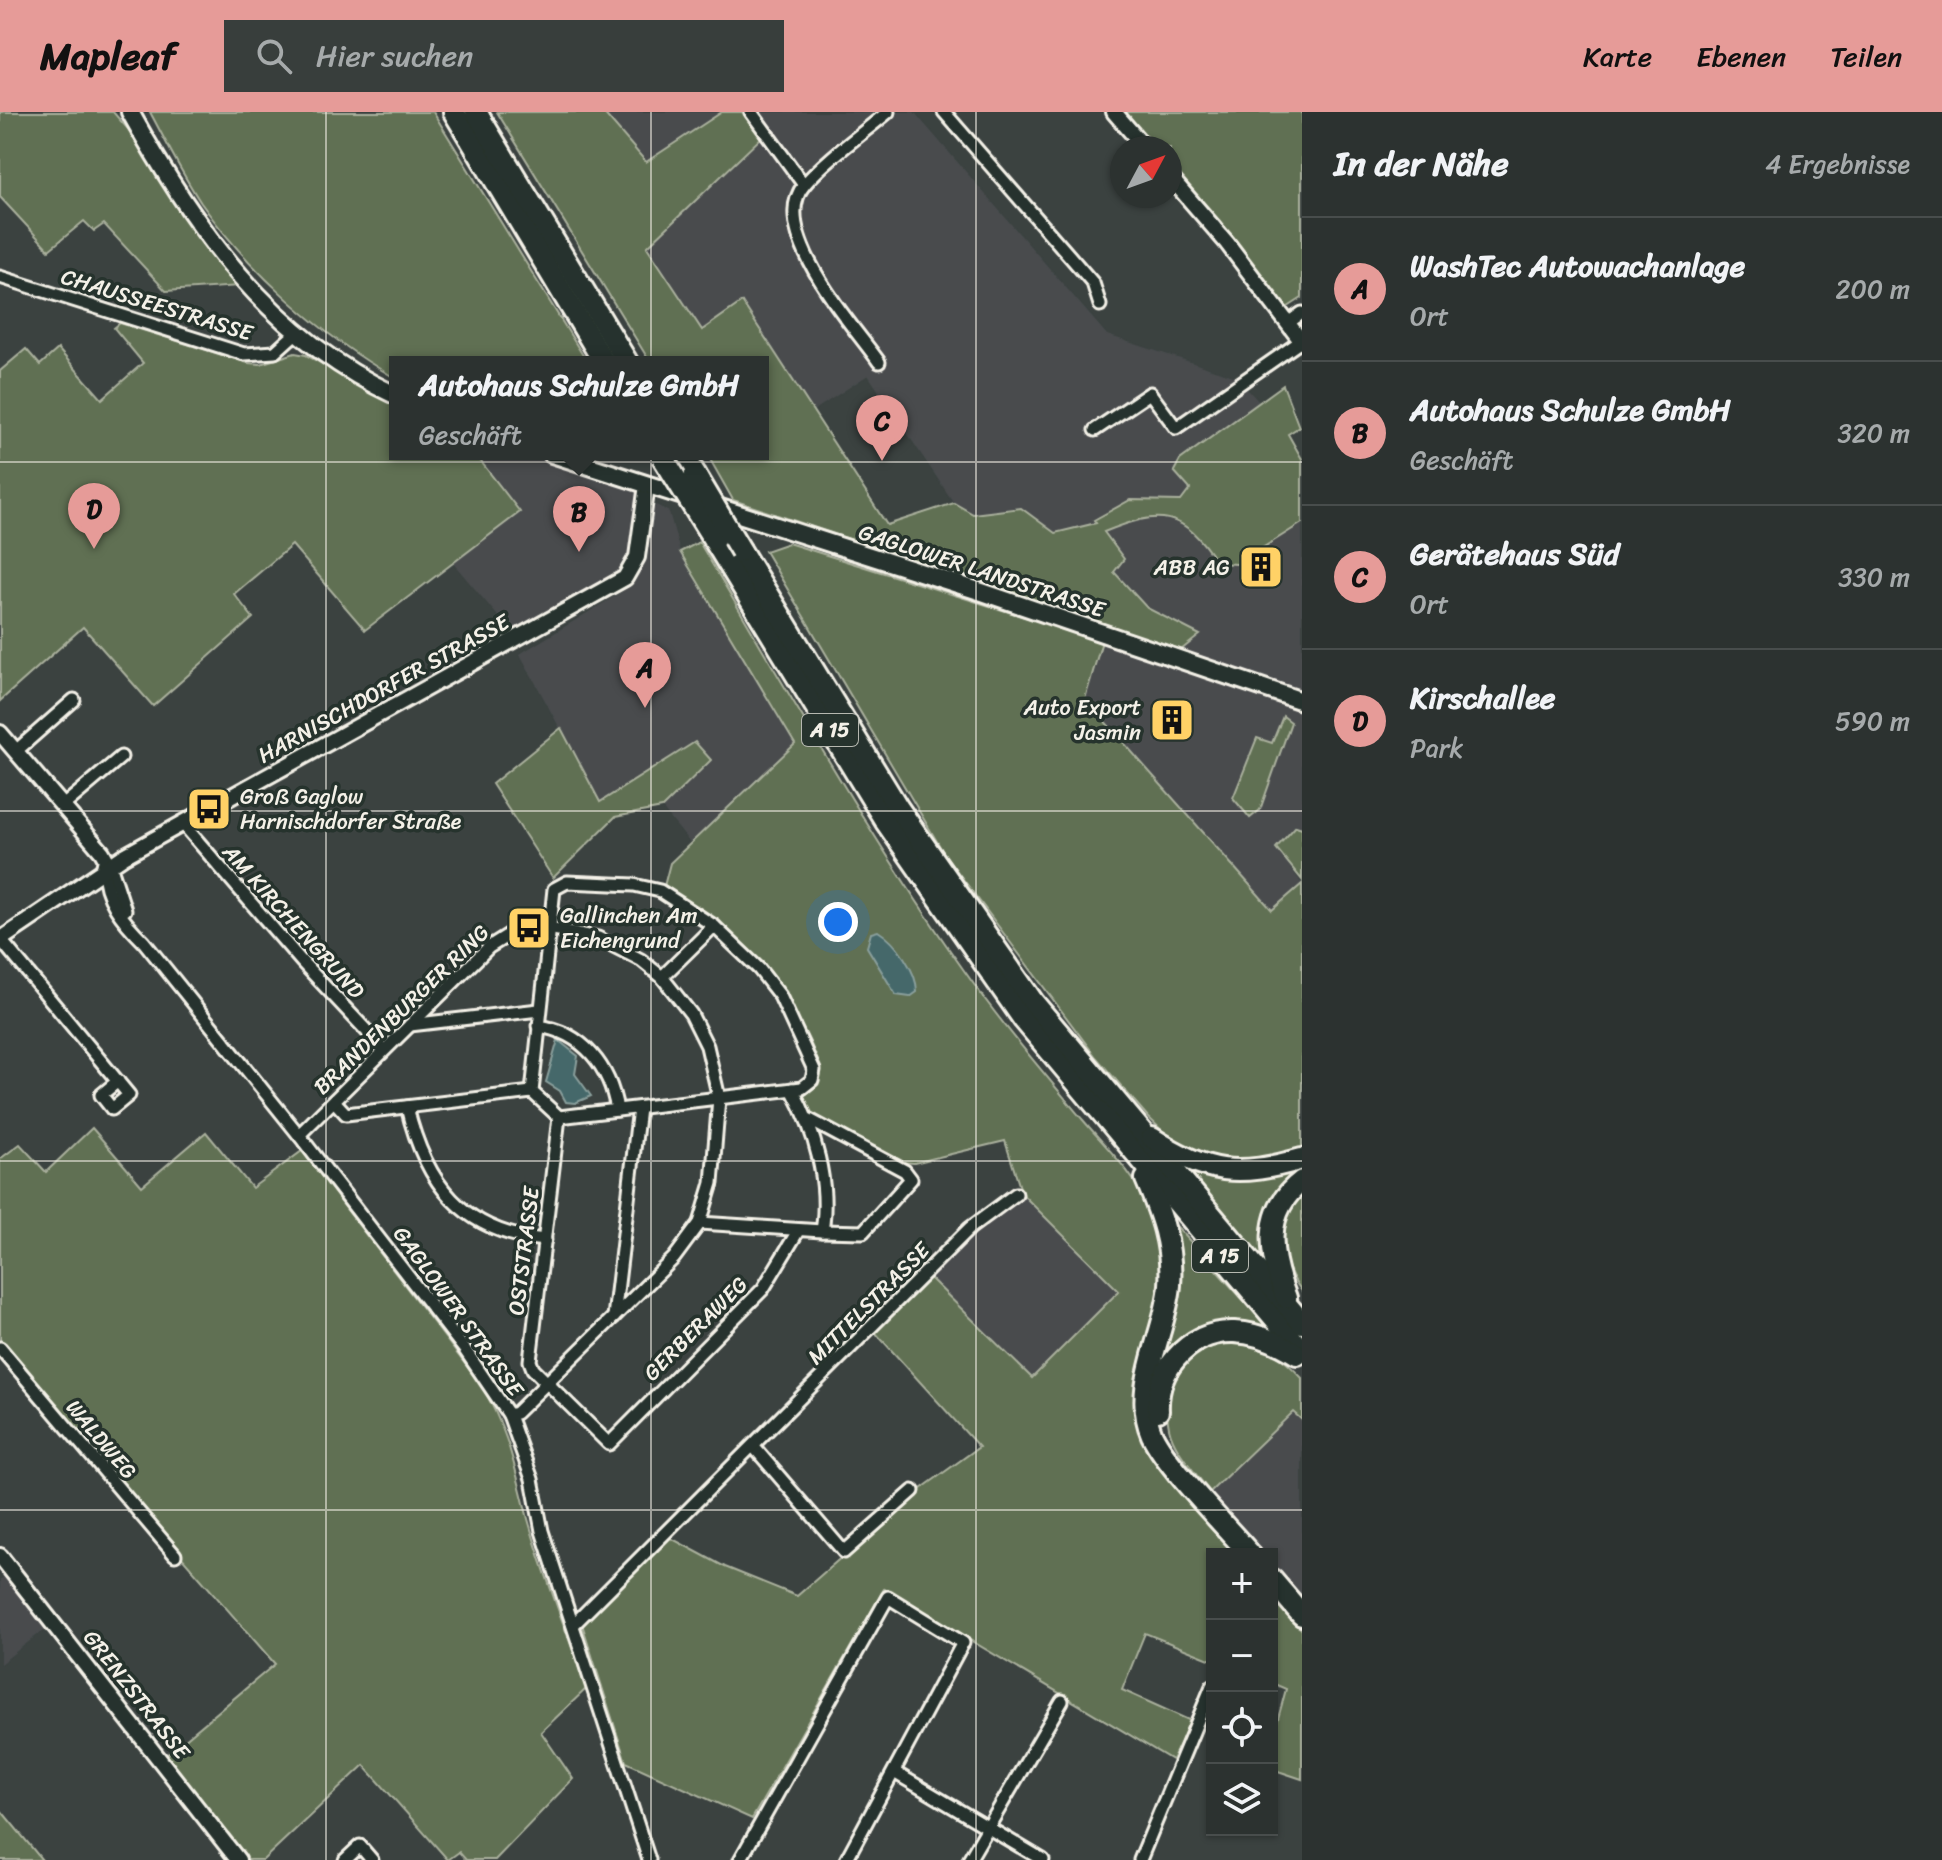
<!DOCTYPE html>
<html lang="de">
<meta charset="utf-8">
<style>
body{margin:0;font-family:Sriracha,sans-serif;background:#383e3c;color:#f1f3f6}
.controls{position:absolute;right:24px;bottom:24px;display:grid;overflow:hidden;border-radius:0px;box-shadow:0 2px 6px #0004}
.controls button{width:72px;height:72px;display:grid;place-items:center;padding:0;border:0;border-bottom:2px solid #484d4c;background:#2c3230;color:#f1f3f6;font:40px sans-serif}
.compass{position:absolute;left:1110px;top:24px;width:72px;height:72px;border-radius:50%;background:#2c3230;box-shadow:0 2px 6px #0004;rotate:49deg}
.you{position:absolute;left:838px;top:810px;width:28px;height:28px;margin:-20px;border:6px solid #fff;border-radius:50%;background:#1a73e8;box-shadow:0 0 0 12px #1a73e833}
.badge{display:grid;place-items:center;width:52px;height:52px;border-radius:50%;background:#e69b98;color:#111;font-size:26px;font-weight:700}
.pin{position:absolute;translate:-50% -66px;filter:drop-shadow(0 2px 4px #0008)}
.pin::after{content:'';position:absolute;top:42px;width:28px;height:24px;background:inherit;clip-path:polygon(0 0,100% 0,50% 100%)}
.popup{position:absolute;left:389px;top:244px;width:380px;height:104px;box-sizing:border-box;display:grid;place-content:center;border-radius:0px;background:#2c3230;filter:drop-shadow(0 2px 6px #0005);font-size:26px;white-space:nowrap;color:#a6aaab}
.popup b{font-size:30px;color:#f1f3f6}
.popup::after{content:'';position:absolute;left:50%;top:100%;margin-left:-16px;border:16px solid transparent;border-top-color:#2c3230}
.list{margin:0;padding:0;list-style:none}
h2{display:flex;justify-content:space-between;align-items:center;height:104px;margin:0;padding:0 32px;font-size:34px}
h2 small{font-size:26px;font-weight:400;color:#a6aaab}
.list li{display:grid;grid-template-columns:52px 1fr auto;gap:24px;align-items:center;box-sizing:border-box;height:144px;padding:0 32px;border-top:2px solid #484d4c}
.list b{display:block;font-size:30px;white-space:nowrap}
.list p{margin:0;font-size:26px;white-space:nowrap;color:#a6aaab}
.list em{font-size:26px;font-style:normal;color:#a6aaab}
.icon{flex:none;width:44px;height:44px;fill:none;stroke:currentColor;stroke-width:2;stroke-linecap:round;stroke-linejoin:round}
.map{position:relative;flex:none;width:1302px;height:1748px;overflow:hidden}
header{display:flex;align-items:center;gap:48px;box-sizing:border-box;height:112px;padding:0 40px;background:#e69b98;color:#111}
header strong{font-size:38px}
nav{display:flex;gap:44px;margin-inline-start:auto;font-size:28px}
.search{width:560px;height:72px;background:#383e3c;display:flex;align-items:center;gap:20px;box-sizing:border-box;padding:0 28px;border-radius:0px;color:#a6aaab;font-size:30px}
main{display:flex}
aside{flex:1;background:#2c3230}
.map>svg:first-child{display:block}
.built{fill:#494c4e}
.green{fill:#607052;stroke:#aab09d;stroke-width:2}
.water{fill:#44686a;stroke:#8a9f9c;stroke-width:2}
.lines{fill:none;stroke-linecap:round;stroke-linejoin:round}
.minor-casing{stroke:#f4f1e8;stroke-width:17}
.tertiary-casing{stroke:#f4f1e8;stroke-width:20}
.secondary-casing{stroke:#f4f1e8;stroke-width:22}
.motorway-casing{stroke:#f4f1e8;stroke-width:26}
.minor{stroke:#26332d;stroke-width:11}
.tertiary{stroke:#26332d;stroke-width:14}
.secondary{stroke:#26332d;stroke-width:16}
.motorway{stroke:#26332d;stroke-width:20}
.motorway-bridge-casing{stroke:#f4f1e8;stroke-width:26;stroke-linecap:butt}
.motorway-bridge{stroke:#26332d;stroke-width:20}
.grid{fill:none;stroke:#f4f1e8;stroke-width:2;stroke-opacity:0.55}
.labels{text-anchor:middle;stroke-width:7;stroke-linejoin:round;paint-order:stroke}
.shield{fill:#26332d;stroke:#b6b8b0;stroke-width:2}
.shield-label{font-size:20px;font-weight:bold;fill:#f4f1e8}
.street-label{font-size:22px;fill:#f4f1e8;stroke:#26332d}
.poi-label{font-size:22px;fill:#f4f1e8;stroke:#26332d;text-anchor:end}
</style>
<header>
<strong>Mapleaf</strong>
<div class="search"><svg class="icon" aria-label="search" viewBox="0 0 24 24"><circle cx="10" cy="10" r="6"/><path d="M15 15l6 6"/></svg>Hier suchen</div>
<nav><a>Karte</a><a>Ebenen</a><a>Teilen</a></nav>
</header>
<main>
<div class="map">
<svg width="1302" height="1748" viewBox="0 0 1302 1748">
<rect width="100%" height="100%" fill="#3b4240"/>
<filter id="ink" filterUnits="userSpaceOnUse"><feTurbulence type="fractalNoise" baseFrequency=".0125" numOctaves="2"/><feDisplacementMap in="SourceGraphic" scale="16" xChannelSelector="R" yChannelSelector="G"/><feConvolveMatrix kernelMatrix="1 2 1 2 8 2 1 2 1" color-interpolation-filters="sRGB"/></filter>
<g filter="url(#ink)">
<g class="built">
<path d="M603,0H722L646,50Z"/>
<path d="M742,0H914L1107,223L1236,265L1261,292L1302,352V577L1181,538L1199,523L1147,496L1114,459L1124,447L1096,411L1055,421L1021,396L973,402L954,391L868,263L813,299L742,190L702,218L647,135L761,26Z"/>
<path d="M475,342H526L638,379L627,453L607,470L514,523L453,451L520,400Z"/>
<path d="M656,393L669,400L680,440L795,632L691,732L662,696L711,648L696,630L600,691L520,542L633,473L648,444L653,398Z"/>
<path d="M1102,529L1302,598V716L1296,715L1276,736L1302,772L1272,798L1084,587Z"/>
<path d="M1022,1082L1120,1179L1032,1266L928,1164L969,1123Z"/>
<path d="M1293,1299L1302,1308V1490L1272,1454V1442H1262L1210,1380Z"/>
<path d="M9,1461L49,1514L0,1552V1468Z"/>
</g>
<g class="green">
<path d="M0,0H113L135,25L184,103L241,174L166,179L104,112L94,119L84,109L49,138L0,85Z"/>
<path d="M150,0H433L587,250H395V266C322,224 250,160 201,91C182,62 166,30 150,0Z"/>
<path d="M497,0H603L646,50L722,0H742L761,26L647,135L702,218L742,190L887,413L954,391L973,402L1021,396L1055,421L1096,411L1094,408L1130,388L1181,389L1190,377L1174,359L1180,348L1283,273L1299,315L1288,322L1302,347V411L1237,452L1217,451C1183,398 1160,397 1104,420L1124,447L1114,460L1147,496L1200,523L1181,538L733,388L707,342H763V250H650Z"/>
<path d="M1124,0H1302V186L1285,197L1231,125L1170,54V36H1155Z"/>
<path d="M120,211L248,251L260,252L295,241L306,243L395,291V342H475L520,400L365,518L292,433L234,482L253,506L153,594L83,515L0,589V259L26,237L40,253L58,237L102,287L143,251L114,216Z"/>
<path d="M699,430C785,573 866,720 963,857C1000,910 1042,959 1083,1008C1106,1035 1135,1062 1148,1095C1183,1175 1133,1221 1137,1296L1237,1442H1212V1548L1145,1521L1122,1578L1191,1609L1172,1648L884,1477L752,1707L626,1650L582,1512L669,1425L725,1455L797,1484L914,1382L979,1335L873,1218L928,1164L1032,1266L1119,1179L1022,1082L1005,1029L914,1051L903,1050L811,1003L803,985C810,977 817,972 818,960C821,931 761,851 739,830C717,809 689,794 663,778L670,751L795,632L680,440Z"/>
<path d="M788,431L1102,529L1085,587L1272,798L1302,772V1038L1260,1050L1227,1052L1174,1030L1148,1005L1096,945L945,743L765,439Z"/>
<path d="M1283,604L1291,610L1260,698L1250,706L1233,686L1257,626L1272,631Z"/>
<path d="M561,616L600,690L695,630L711,648L662,696L615,705L553,766L492,672Z"/>
<path d="M1296,714L1302,716V768L1276,736Z"/>
<path d="M92,1016L142,1074L206,1020L252,1076L302,1039L481,1273C510,1322 514,1354 528,1407C544,1464 568,1521 586,1577L541,1620L573,1667L495,1748H466L459,1740L448,1748L364,1653L263,1748H243L164,1645L275,1552L84,1333L0,1230V1047L20,1032L46,1060Z"/>
<path d="M1302,1054V1062L1264,1149L1183,1056Z"/>
<path d="M1302,1084V1179C1281,1154 1272,1106 1302,1084Z"/>
<path d="M1170,1107L1272,1220L1223,1211L1155,1270Z"/>
<path d="M1235,1227C1265,1234 1281,1243 1302,1266V1308L1293,1300L1210,1380C1198,1364 1181,1346 1173,1328C1159,1297 1171,1250 1204,1235C1214,1231 1225,1230 1235,1227Z"/>
<path d="M1272,1483L1302,1518V1667L1272,1657V1629L1286,1577L1272,1571Z"/>
<path d="M0,1697L42,1748H0Z"/>
</g>
<g class="water">
<path d="M878,819C896,830 917,859 917,880L910,885L896,883L867,835L871,821Z"/>
<path d="M558,928L578,944L575,962L591,984L575,991L566,990L560,979L546,970Z"/>
</g>
<g class="lines">
<g class="minor-casing">
<g id="minor">
<path d="M751,0L804,73"/>
<path d="M944,0L1093,171L1100,193"/>
<path d="M0,165L244,242L275,240L296,221"/>
<path d="M1288,211L1302,201"/>
<path d="M879,250C852,212 767,118 804,73C825,48 862,22 888,0"/>
<path d="M1095,318L1150,281L1176,316L1301,229"/>
<path d="M16,639L74,588"/>
<path d="M63,694L121,645"/>
<path d="M183,712L302,850L378,931"/>
<path d="M110,752L125,798"/>
<path d="M104,756C104,787 123,809 144,830L299,1023L465,1238L509,1303L532,1367L542,1419L649,1748"/>
<path d="M1,828L129,983L112,997L101,983L118,969"/>
<path d="M662,865L714,814"/>
<path d="M410,913L539,898"/>
<path d="M538,914C583,920 610,955 617,998"/>
<path d="M792,977C815,1019 830,1071 822,1119L863,1120L911,1067L905,1059L808,1007"/>
<path d="M532,980L554,777L567,770L634,773L660,779L714,814L759,857L780,884L814,958L812,968L802,976L559,1005"/>
<path d="M532,980L559,1005"/>
<path d="M334,989L346,1002L532,980"/>
<path d="M407,995C425,1071 463,1121 545,1128"/>
<path d="M559,1005L530,1249L533,1257L609,1332L763,1177L798,1119"/>
<path d="M299,1023L489,835L513,820L549,816L598,826L641,848L662,865L691,902L707,934L719,986L712,1071L700,1111L674,1146L516,1301L509,1303"/>
<path d="M700,1111L822,1119"/>
<path d="M614,1205L639,996"/>
<path d="M0,1236L175,1443"/>
<path d="M753,1334L844,1440L913,1379"/>
<path d="M573,1513L970,1116L1016,1082"/>
<path d="M894,1660L1043,1748"/>
<path d="M345,1748L360,1734L372,1748"/>
<path d="M740,1748L888,1485L963,1531"/>
<path d="M846,1748L960,1536"/>
<path d="M969,1748L1062,1589"/>
<path d="M1140,1748L1212,1574"/>
</g>
</g>
<g class="tertiary-casing">
<g id="tertiary">
<path d="M1114,0L1145,36"/>
<path d="M1170,65L1227,131L1302,230"/>
<path d="M0,621L102,740L106,747L104,756"/>
<path d="M0,828L124,744L625,466L637,445L647,373"/>
<path d="M0,1444L238,1748"/>
</g>
</g>
<g class="secondary-casing">
<g id="secondary">
<path d="M130,0C194,116 271,226 395,283"/>
<path d="M552,342L982,480L1302,589"/>
</g>
</g>
<g class="motorway-casing">
<g id="motorway">
<path d="M454,0L604,250"/>
<path d="M476,0L627,250"/>
<path d="M683,342L695,362"/>
<path d="M714,428L886,710L1024,908L1302,1239"/>
<path d="M741,439L898,696L1033,890L1302,1211"/>
<path d="M1152,1026C1208,1063 1238,1065 1302,1047"/>
<path d="M1146,1067C1161,1102 1173,1134 1170,1173C1166,1221 1131,1275 1152,1323C1168,1356 1224,1412 1250,1442"/>
<path d="M1286,1186C1270,1144 1261,1100 1302,1069"/>
<path d="M1158,1299C1157,1280 1163,1261 1176,1246C1210,1207 1257,1217 1297,1242"/>
<path d="M1272,1468L1302,1503"/>
</g>
</g>
<use href="#minor" class="minor"/>
<use href="#tertiary" class="tertiary"/>
<use href="#secondary" class="secondary"/>
<use href="#motorway" class="motorway"/>
<g class="motorway-bridge-casing">
<g id="motorway-bridge">
<path d="M662,344L714,428"/>
<path d="M695,362L741,439"/>
</g>
</g>
<use href="#motorway-bridge" class="motorway-bridge"/>
</g>
</g>
<path class="grid" d="M326,0V1748M651,0V1748M976,0V1748M0,350H1302M0,699H1302M0,1049H1302M0,1398H1302"/>
<defs>
<g id="building-square" transform="scale(2.3)"><rect x="-9" y="-9" width="18" height="18" rx="4" fill="#ffd166" stroke="#26332d"/><path d="M-4-6H4V6H1V3H-1V6H-4ZM-2.5-4.3h1.7v1.8h-1.7ZM.8-4.3h1.7v1.8H.8ZM-2.5-1h1.7V.8h-1.7ZM.8-1h1.7V.8H.8Z" fill="#111"/></g>
<g id="bus-square" transform="scale(2.3)"><rect x="-9" y="-9" width="18" height="18" rx="4" fill="#ffd166" stroke="#26332d"/><path d="M-5-6H5V4H4V6H2V4H-2V6H-4V4H-5ZM-3.5-4V0h7V-4ZM-3.5 1.2v1.5H-2V1.2ZM2 1.2v1.5H3.5V1.2Z" fill="#111"/></g>
</defs>
<g fill-rule="evenodd">
<use href="#building-square" x="1261" y="455"/>
<use href="#building-square" x="1172" y="608"/>
<use href="#bus-square" x="209" y="697"/>
<use href="#bus-square" x="529" y="816"/>
</g>
<g class="labels">
<g class="shield">
<rect x="802" y="602" width="56" height="32" rx="6"/>
<rect x="1192" y="1128" width="56" height="32" rx="6"/>
</g>
<g class="shield-label">
<text x="830" y="625">A 15</text>
<text x="1220" y="1151">A 15</text>
</g>
<g class="street-label">
<text transform="translate(157 192) rotate(17)" y="8">CHAUSSEESTRASSE</text>
<text transform="translate(982 458) rotate(18)" y="8">GAGLOWER LANDSTRASSE</text>
<text transform="translate(383 576) rotate(-29)" y="8">HARNISCHDORFER STRASSE</text>
<text transform="translate(294 809) rotate(48)" y="8">AM KIRCHENGRUND</text>
<text transform="translate(401 897) rotate(-44)" y="8">BRANDENBURGER RING</text>
<text transform="translate(523 1139) rotate(-83)" y="8">OSTSTRASSE</text>
<text transform="translate(868 1191) rotate(-45)" y="8">MITTELSTRASSE</text>
<text transform="translate(459 1199) rotate(54)" y="8">GAGLOWER STRASSE</text>
<text transform="translate(695 1216) rotate(-45)" y="8">GERBERAWEG</text>
<text transform="translate(102 1327) rotate(50)" y="8">WALDWEG</text>
<text transform="translate(137 1582) rotate(52)" y="8">GRENZSTRASSE</text>
</g>
<g class="poi-label">
<text x="1230" y="463">ABB AG</text>
<text x="1141" y="603">Auto Export<tspan x="1141" dy="25">Jasmin</tspan></text>
<text x="240" y="692" text-anchor="start">Groß Gaglow<tspan x="240" dy="25">Harnischdorfer Straße</tspan></text>
<text x="560" y="811" text-anchor="start">Gallinchen Am<tspan x="560" dy="25">Eichengrund</tspan></text>
</g>
</g>
</svg>
<div class="controls">
<button>+</button>
<button>−</button>
<button><svg class="icon" aria-label="locate" viewBox="0 0 24 24"><circle cx="12" cy="12" r="6"/><path d="M12 2v4M12 18v4M2 12h4M18 12h4"/></svg></button>
<button><svg class="icon" aria-label="layers" viewBox="0 0 24 24"><path d="M12 4l9 5-9 5-9-5zM3 14l9 5 9-5"/></svg></button>
</div>
<svg class="compass" viewBox="-18 -18 36 36"><path d="M0-13l5 13h-10z" fill="#e53935"/><path d="M0 13l5-13h-10z" fill="#a6aaab"/></svg>
<div class="you"></div>
<div class="pin badge" style="left:645px;top:596px">A</div>
<div class="pin badge" style="left:579px;top:440px">B</div>
<div class="popup"><b>Autohaus Schulze GmbH</b>Geschäft</div>
<div class="pin badge" style="left:882px;top:349px">C</div>
<div class="pin badge" style="left:94px;top:437px">D</div>
</div>
<aside>
<h2>In der Nähe<small>4 Ergebnisse</small></h2>
<ul class="list">
<li><span class="badge">A</span><div><b>WashTec Autowachanlage</b><p>Ort</p></div><em>200 m</em></li>
<li><span class="badge">B</span><div><b>Autohaus Schulze GmbH</b><p>Geschäft</p></div><em>320 m</em></li>
<li><span class="badge">C</span><div><b>Gerätehaus Süd</b><p>Ort</p></div><em>330 m</em></li>
<li><span class="badge">D</span><div><b>Kirschallee</b><p>Park</p></div><em>590 m</em></li>
</ul>
</aside>
</main>
